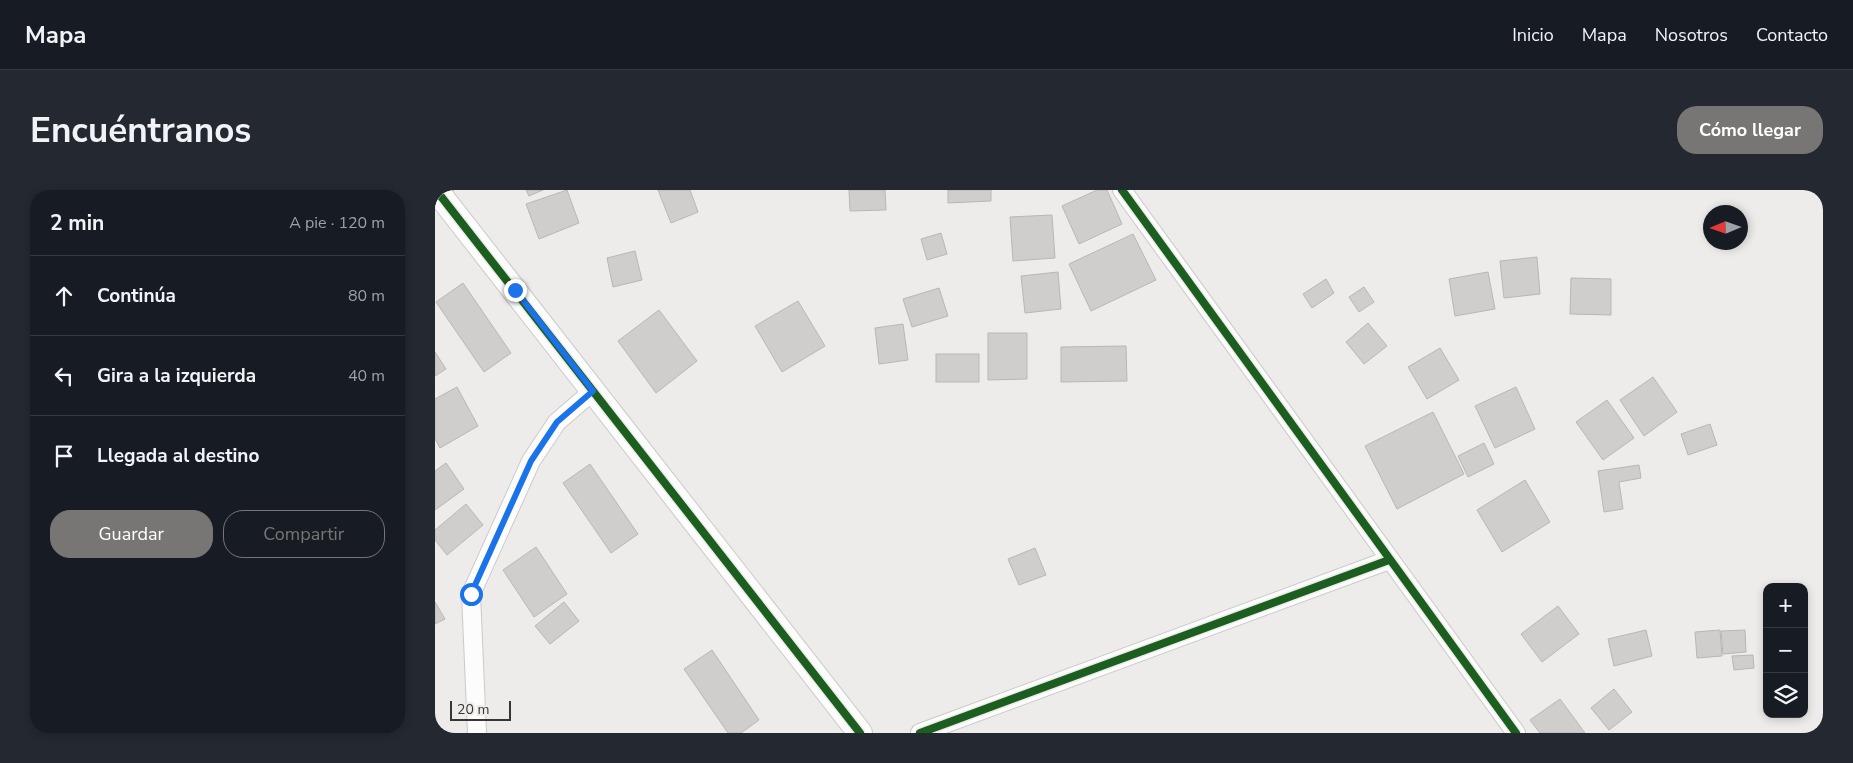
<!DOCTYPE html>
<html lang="es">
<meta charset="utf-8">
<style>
body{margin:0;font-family:"Nunito Sans",sans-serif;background:#242831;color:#f1f3f6}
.controls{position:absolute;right:15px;bottom:15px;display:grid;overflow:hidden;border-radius:10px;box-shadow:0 2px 8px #0003}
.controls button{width:45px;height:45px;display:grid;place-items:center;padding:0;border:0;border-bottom:1px solid #363941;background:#171b24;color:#f1f3f6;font:25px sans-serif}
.compass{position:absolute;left:1268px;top:15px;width:45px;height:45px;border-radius:50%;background:#171b24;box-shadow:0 2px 8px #0003;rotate:268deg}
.scale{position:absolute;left:15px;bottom:12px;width:61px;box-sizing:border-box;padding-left:5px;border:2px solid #373635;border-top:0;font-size:14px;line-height:18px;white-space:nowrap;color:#373635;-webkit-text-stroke:4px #eeece9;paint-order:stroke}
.stop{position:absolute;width:15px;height:15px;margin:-11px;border:4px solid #1a73e8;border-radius:50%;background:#fff}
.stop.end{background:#1a73e8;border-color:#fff;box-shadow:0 1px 5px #0008}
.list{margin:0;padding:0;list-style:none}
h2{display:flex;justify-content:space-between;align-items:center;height:65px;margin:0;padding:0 20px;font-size:21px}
h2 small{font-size:16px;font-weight:400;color:#9ea1a6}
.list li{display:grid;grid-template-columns:32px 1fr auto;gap:15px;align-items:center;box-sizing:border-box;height:80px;padding:0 20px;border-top:1px solid #363941}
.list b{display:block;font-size:19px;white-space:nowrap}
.list em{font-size:16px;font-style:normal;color:#9ea1a6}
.actions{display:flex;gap:10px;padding:15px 20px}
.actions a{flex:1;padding:11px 0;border:1px solid #777674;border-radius:20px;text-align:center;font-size:18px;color:#777674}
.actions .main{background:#777674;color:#fff}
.icon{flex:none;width:28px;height:28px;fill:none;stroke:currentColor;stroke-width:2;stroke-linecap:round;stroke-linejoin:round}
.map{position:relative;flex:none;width:1388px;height:543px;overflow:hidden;border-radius:20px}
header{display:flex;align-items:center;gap:30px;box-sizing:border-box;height:70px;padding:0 25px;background:#171b24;border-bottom:1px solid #363941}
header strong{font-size:24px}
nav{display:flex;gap:28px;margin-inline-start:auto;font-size:18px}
.intro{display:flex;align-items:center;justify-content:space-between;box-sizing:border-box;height:120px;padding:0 30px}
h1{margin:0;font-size:35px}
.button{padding:12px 22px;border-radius:20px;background:#777674;color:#fff;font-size:18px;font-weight:700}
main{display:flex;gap:30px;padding:0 30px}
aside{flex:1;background:#171b24;border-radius:20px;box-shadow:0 2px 8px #0003}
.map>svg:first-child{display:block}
.building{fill:#cfcecd;stroke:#b8b7b6}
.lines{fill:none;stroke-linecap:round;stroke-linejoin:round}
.street-casing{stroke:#cbcac9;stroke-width:20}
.secondary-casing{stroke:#cbcac9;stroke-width:26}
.street{stroke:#fcfcfc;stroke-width:18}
.secondary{stroke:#fcfcfc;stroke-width:24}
.cycleway-casing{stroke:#eeece9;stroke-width:11}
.cycleway{stroke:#1b5e20;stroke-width:8}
.route{stroke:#1a73e8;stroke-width:6}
</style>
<header>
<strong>Mapa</strong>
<nav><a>Inicio</a><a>Mapa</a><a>Nosotros</a><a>Contacto</a></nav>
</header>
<div class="intro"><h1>Encuéntranos</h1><a class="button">Cómo llegar</a></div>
<main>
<aside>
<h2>2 min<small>A pie · 120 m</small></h2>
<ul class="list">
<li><svg class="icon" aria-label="ahead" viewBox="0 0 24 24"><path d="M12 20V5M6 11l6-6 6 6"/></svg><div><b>Continúa</b></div><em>80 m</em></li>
<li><svg class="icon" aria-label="left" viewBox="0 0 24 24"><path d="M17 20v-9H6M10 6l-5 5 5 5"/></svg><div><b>Gira a la izquierda</b></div><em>40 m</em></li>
<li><svg class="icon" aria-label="arrive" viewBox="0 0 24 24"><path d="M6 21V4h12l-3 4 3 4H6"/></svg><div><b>Llegada al destino</b></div></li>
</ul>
<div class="actions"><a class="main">Guardar</a><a>Compartir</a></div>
</aside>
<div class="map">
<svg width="1388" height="543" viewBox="0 0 1388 543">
<rect width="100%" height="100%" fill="#edecea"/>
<g class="building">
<path d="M91,0H108L94,6Z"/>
<path d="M132,0L144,33L104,49L91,14Z"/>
<path d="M223,0H255L263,22L236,33Z"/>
<path d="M414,0H450L451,20L415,21Z"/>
<path d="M513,0H556V11L513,13Z"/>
<path d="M662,0H672L687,34L644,54L627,16Z"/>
<path d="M617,25L620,68L578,71L575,27Z"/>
<path d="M506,43L512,64L492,70L486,49Z"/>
<path d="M698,44L721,90L656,121L634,74Z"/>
<path d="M200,61L207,90L178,97L172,68Z"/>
<path d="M1102,67L1105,104L1069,108L1065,71Z"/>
<path d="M623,82L626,119L590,123L586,86Z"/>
<path d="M1053,82L1060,119L1020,126L1014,89Z"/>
<path d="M1136,88L1176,89V125L1135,124Z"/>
<path d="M891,89L899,103L877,118L868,104Z"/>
<path d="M28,93L76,163L49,182L1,112Z"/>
<path d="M929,97L939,112L924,122L914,107Z"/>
<path d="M504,98L513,126L477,137L468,109Z"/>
<path d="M363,111L390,156L347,182L320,136Z"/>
<path d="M224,120L262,171L221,203L183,151Z"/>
<path d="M933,133L952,156L929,174L911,152Z"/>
<path d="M468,134L473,170L444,174L440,138Z"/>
<path d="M553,143H592V189L553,190Z"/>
<path d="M691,156L692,191L626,192V157Z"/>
<path d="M1005,158L1024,190L992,209L973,177Z"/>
<path d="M0,162L11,179L0,186Z"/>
<rect x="501" y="164" width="43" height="28"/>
<path d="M1218,187L1242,222L1209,246L1185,210Z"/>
<path d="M22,197L43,236L5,258L0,249V209Z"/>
<path d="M1081,197L1100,239L1060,258L1040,216Z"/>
<path d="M1172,210L1199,248L1168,270L1141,232Z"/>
<path d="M998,222L1029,284L962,319L930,256Z"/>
<path d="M1275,234L1282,255L1253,265L1246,244Z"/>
<path d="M1049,253L1059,274L1033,287L1023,266Z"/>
<path d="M11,273L29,299L0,320V281Z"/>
<path d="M155,274L203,344L176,363L128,293Z"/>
<path d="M1204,275L1206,288L1184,292L1188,319L1169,322L1163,281Z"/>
<path d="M1090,290L1115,332L1067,362L1042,320Z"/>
<path d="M31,314L48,335L12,365L0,350V340Z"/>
<path d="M101,357L132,404L99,427L68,380Z"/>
<path d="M600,358L611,385L584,395L573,369Z"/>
<path d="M0,412L10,429L0,434Z"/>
<path d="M129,412L144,431L115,454L100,436Z"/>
<path d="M1123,416L1144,444L1107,472L1086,444Z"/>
<path d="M1211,440L1217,466L1179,476L1173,449Z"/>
<path d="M1285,440L1287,466L1262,468L1260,442Z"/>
<path d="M1310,440L1311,462L1288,464L1286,441Z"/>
<path d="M277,460L324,530L306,543H293L249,479Z"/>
<path d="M1318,465L1319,478L1299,480L1297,466Z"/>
<path d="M1179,499L1197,522L1174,540L1156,518Z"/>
<path d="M1125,509L1150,543H1105L1095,530Z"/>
</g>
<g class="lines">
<g class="street-casing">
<g id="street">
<path d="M687,0L1081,543"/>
<path d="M42,543L36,404L96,271L122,232L158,201"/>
<path d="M485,543L954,370"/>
</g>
</g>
<g class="secondary-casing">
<path id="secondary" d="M1,0L425,543"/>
</g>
<use href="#street" class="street"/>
<use href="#secondary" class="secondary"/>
<g class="cycleway-casing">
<g id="cycleway">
<path d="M1,0L425,543"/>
<path d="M687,0L1081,543"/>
<path d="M485,543L954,370"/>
</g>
</g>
<use href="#cycleway" class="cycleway"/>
</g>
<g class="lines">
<path class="route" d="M36,404L96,271L122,232L158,201L80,100"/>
</g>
</svg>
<div class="controls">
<button>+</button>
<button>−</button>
<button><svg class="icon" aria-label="layers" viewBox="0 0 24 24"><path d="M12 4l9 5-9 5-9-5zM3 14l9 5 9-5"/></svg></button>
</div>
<svg class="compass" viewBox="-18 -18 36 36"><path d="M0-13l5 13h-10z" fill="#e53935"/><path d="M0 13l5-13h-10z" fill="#9ea1a6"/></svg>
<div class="scale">20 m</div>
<div class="stop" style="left:36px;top:404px"></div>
<div class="stop end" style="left:80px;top:100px"></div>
</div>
</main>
